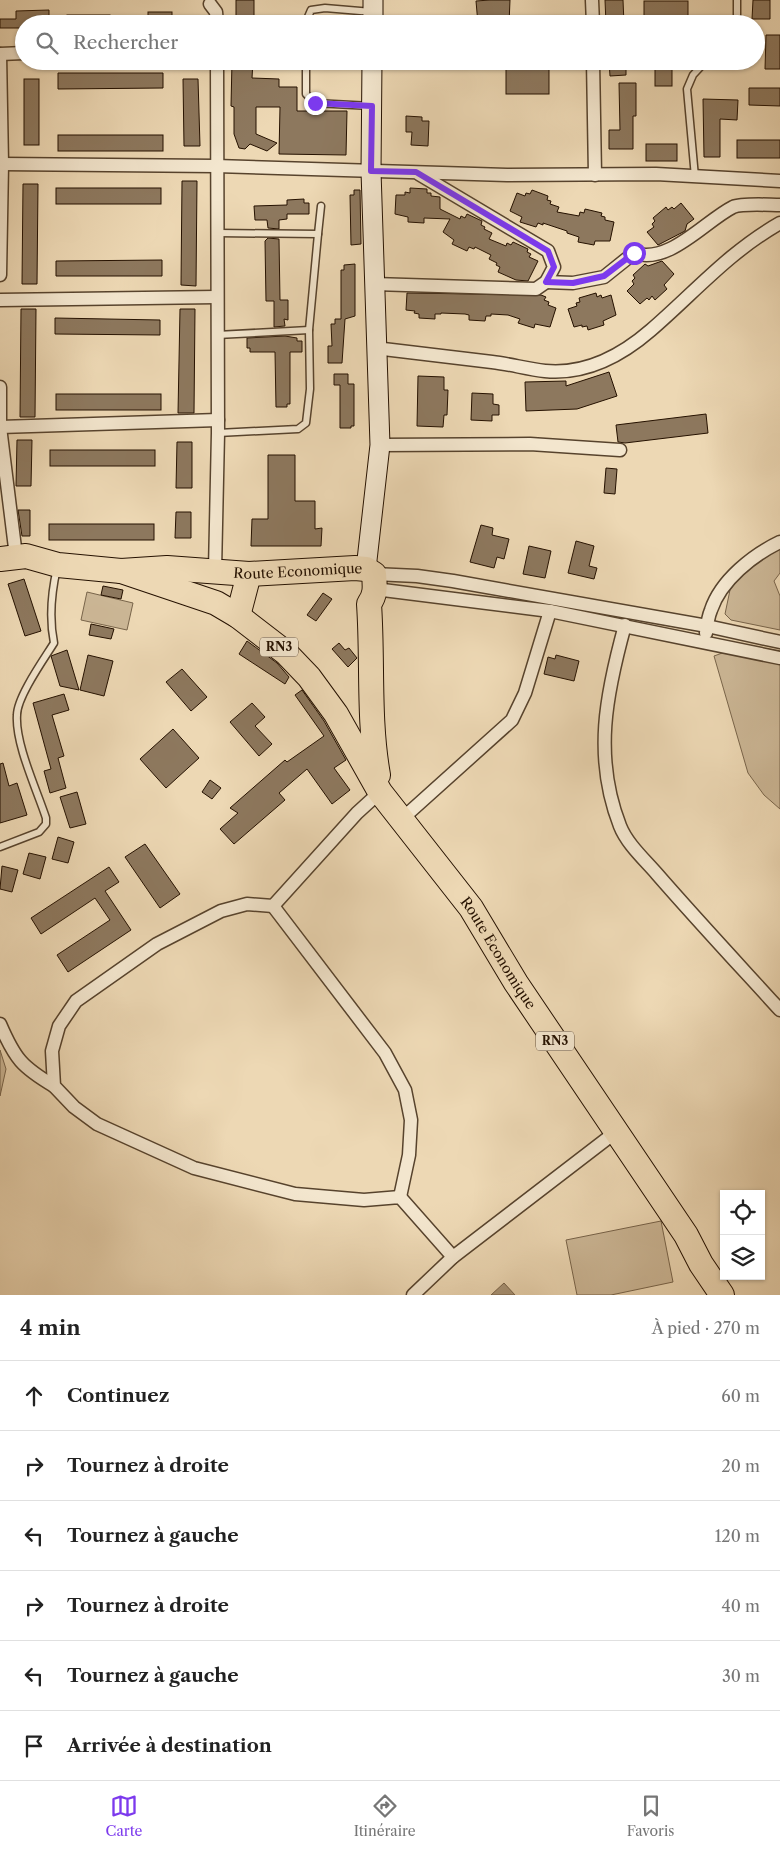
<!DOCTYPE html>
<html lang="fr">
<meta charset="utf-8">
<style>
body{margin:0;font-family:"Libre Caslon Text",serif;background:#f2f2f2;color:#222}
.controls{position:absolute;right:15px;bottom:15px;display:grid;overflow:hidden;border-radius:0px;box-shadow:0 1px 4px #0004}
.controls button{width:45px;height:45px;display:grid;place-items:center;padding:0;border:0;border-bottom:1px solid #e0e0e0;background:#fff;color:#222;font:25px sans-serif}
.stop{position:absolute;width:15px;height:15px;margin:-11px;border:4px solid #7c3aed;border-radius:50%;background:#fff}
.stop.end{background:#7c3aed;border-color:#fff;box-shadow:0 1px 5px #0008}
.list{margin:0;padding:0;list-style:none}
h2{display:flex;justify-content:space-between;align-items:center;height:65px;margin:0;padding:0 20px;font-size:21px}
h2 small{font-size:16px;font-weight:400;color:#767676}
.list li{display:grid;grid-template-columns:32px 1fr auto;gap:15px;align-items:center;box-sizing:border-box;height:70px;padding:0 20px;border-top:1px solid #e0e0e0}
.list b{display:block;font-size:19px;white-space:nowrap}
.list em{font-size:16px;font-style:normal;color:#767676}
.icon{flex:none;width:28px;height:28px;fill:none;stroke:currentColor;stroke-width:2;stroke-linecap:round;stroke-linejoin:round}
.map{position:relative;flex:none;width:780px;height:1295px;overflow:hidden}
.search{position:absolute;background:#fff;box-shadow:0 1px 4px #0004;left:15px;right:15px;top:15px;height:55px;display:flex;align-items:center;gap:12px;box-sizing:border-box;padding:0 18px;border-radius:28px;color:#767676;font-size:19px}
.sheet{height:485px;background:#fff}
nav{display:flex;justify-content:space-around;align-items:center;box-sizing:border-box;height:70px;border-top:1px solid #e0e0e0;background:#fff;font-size:14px;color:#767676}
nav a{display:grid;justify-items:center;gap:2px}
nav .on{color:#7c3aed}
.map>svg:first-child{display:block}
.green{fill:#cbb695;stroke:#78644a}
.water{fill:#a99477;stroke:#746047}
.building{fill:#8d785e;stroke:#251100}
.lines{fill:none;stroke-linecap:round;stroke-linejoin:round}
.lane-casing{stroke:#57432d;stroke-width:9}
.street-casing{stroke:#57432d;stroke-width:15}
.secondary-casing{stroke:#251100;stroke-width:21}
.highway-casing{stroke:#251100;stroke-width:26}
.lane{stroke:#f3e6ce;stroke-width:6}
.street{stroke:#f3e6ce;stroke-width:12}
.secondary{stroke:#f3e6ce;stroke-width:19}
.highway{stroke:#edd8b4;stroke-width:24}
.route{stroke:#7c3aed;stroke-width:6}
.labels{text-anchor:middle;stroke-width:4;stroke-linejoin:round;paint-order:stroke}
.shield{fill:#f3e6ce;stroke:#63513e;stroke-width:1}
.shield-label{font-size:12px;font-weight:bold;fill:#251100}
.street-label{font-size:14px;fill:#251100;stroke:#f3e6ce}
</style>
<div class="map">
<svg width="780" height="1295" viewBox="0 0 780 1295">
<rect width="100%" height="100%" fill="#edd8b4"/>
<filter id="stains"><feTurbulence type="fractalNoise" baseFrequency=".004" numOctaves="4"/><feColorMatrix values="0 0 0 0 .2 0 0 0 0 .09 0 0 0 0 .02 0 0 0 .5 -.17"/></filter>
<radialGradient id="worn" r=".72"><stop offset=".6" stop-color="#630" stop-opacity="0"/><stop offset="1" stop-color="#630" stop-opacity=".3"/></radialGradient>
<g class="green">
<path d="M780,545V573L774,581L780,596V630L731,620L725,614L730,590L743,572Z"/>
<path d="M87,592L133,603L127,630L81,620Z"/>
<path d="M725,652L780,664V809L764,795L748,773L714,656Z"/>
<path d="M0,1050L6,1069L0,1096Z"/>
<path d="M661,1221L673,1282L611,1295H577L566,1240Z"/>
</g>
<path class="water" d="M504,1283L515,1295H491Z"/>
<g class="building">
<rect x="236" y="0" width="18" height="24"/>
<path d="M490,0H510L509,24H478L476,1Z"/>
<path d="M605,0H623L624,24H606Z"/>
<path d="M753,0H770V19H752Z"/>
<rect x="644" y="1" width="44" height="18"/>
<path d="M49,10V24H24V28H0V19H16V11Z"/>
<rect x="148" y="12" width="24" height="12"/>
<rect x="67" y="15" width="43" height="9"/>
<path d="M766,35H780V69H765Z"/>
<path d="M232,61H253L252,78L279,79V87H297V111H347L346,155L279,154L280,107H256V134L277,143L267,151L250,144L245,149L239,148L234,134V107L231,106Z"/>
<path d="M609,61H626V75L610,76Z"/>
<rect x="655" y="61" width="17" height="25"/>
<rect x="506" y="68" width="43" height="26"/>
<path d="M58,73H163V88L58,89Z"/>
<rect x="24" y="79" width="15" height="66"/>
<path d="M183,79H198L200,146H184Z"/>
<path d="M619,83H636V116H633V149H609V130H620Z"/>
<path d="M749,88H780V106L749,105Z"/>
<path d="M703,99L738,100L737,120L720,119V157H704Z"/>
<path d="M406,116L422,117V121H429L428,146L411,145L412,132H406Z"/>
<rect x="58" y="135" width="105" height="16"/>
<rect x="737" y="140" width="43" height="18"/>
<rect x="646" y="144" width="31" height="17"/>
<path d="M182,181H197L196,286L181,285Z"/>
<path d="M23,184H38L37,284H22Z"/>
<rect x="56" y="188" width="105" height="16"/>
<path d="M410,188L427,189V193H431V196L440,197V209L460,219L461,216L465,218L467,214L482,221L481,225L485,227L484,229L492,233L489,239L506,246L507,243L511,245L513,242L528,249L527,252L531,254L529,257L538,261L528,281L516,280L498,272L500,267L496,265L497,263L489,259L491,255L475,247L474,249L469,247L467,251L452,244L454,240L443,232L450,219L424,218V223L408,222V217L395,214L396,195H405V192L410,193Z"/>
<path d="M354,190H360L361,244L351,245L350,195H354Z"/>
<path d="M532,190L548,196L547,200L551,201L550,204L559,207L557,212L579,216L580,212L584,213L585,209L602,213L601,216L605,217V220L614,222L610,241H595L594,245L578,242L579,237L567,233V231L543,223V225L538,223L536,227L520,222L522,217L510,211L517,193L525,196L526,193L530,194Z"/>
<path d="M304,199V203H309V214H287V219L279,220V229L268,228L267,220H255L254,206L287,205V200Z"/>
<path d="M681,203L694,219L687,224L685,231L658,245L647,232L654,227L652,224L655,221L653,218L666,207L668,210L672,207L674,209Z"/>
<path d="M268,238L279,239L280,300H288V320L284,319L285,326L274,327V301H266L265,241Z"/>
<path d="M162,260V276H56V261Z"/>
<path d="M662,261L674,274L664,285L667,289L655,300L652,296L649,300L647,298L640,304L627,291L634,284L632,281L635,278L633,275L645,264L648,266Z"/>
<path d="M355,264V316L345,319L342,363H328V346H332L331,324H335V319H341V270H344V265Z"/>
<path d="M407,293L541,295L546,297L544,300L549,302L548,305L556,308L550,327L535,324L534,328L518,323L520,319L508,315L491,314V316H486L485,321L469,320V315L465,314L441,313V314H435V319L419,318V314L414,313L415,311L406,310Z"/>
<path d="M596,293L597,297L601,295L602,298L611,295L616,315L603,321L604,325L588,330L587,326L582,327V325L574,327L568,309L577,306L576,303L580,302L579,298Z"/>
<path d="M21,309H36L35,417H20Z"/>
<path d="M180,309H195L194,413H178Z"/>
<path d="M55,318L160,320V335L55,334Z"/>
<path d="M285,336L297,338V341H302V352H290V404H287V407H276L275,352H250V348H247V338Z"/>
<path d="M609,372L617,396L577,409L526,411L525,382L566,381V386Z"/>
<path d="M334,374H348V384H354V426H351V428H340V385H334Z"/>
<path d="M418,376L444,377V390H448L447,415H444L443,427L417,426Z"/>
<path d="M472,393L493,394V404L499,405V415H492V421L471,420Z"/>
<rect x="56" y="394" width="105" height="16"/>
<path d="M706,414L708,433L625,443L618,442L616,425Z"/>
<path d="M17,440H32L31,486H16Z"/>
<path d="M177,442H192V488H176Z"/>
<rect x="50" y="450" width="105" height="16"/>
<path d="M268,455H295V501H315V529L322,528L321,546H251L252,519H268Z"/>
<path d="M606,468L617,469L615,494L604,493Z"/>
<path d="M18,510H30V536H22Z"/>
<path d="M176,512H191V538H175Z"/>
<rect x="49" y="524" width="105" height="16"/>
<path d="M481,525L493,528L492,535L509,539L504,559L497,557L494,568L470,562Z"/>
<path d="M576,541L594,546L589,566L597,568L594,579L568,573Z"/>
<path d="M529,546L551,551L545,578L523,574Z"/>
<path d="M24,579L41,631L25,636L8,584Z"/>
<path d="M103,586L123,590L121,599L101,595Z"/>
<path d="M323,593L332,599L316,621L307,615Z"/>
<path d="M91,624L114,629L111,639L89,635Z"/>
<path d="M247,641L277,663L289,677L285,684L239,654Z"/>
<path d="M339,643L345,650L349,648L357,658L348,667L332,649Z"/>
<path d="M67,650L79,690L60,686L51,656Z"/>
<path d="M88,655L113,661L104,696L80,690Z"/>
<path d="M556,655L579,661L574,681L544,674L548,657L555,659Z"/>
<path d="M182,669L207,697L191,711L166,682Z"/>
<path d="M302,690L324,721L346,760L334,768L350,790L332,804L307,769L279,793L285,800L234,844L220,829L238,813L230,808L285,760L287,762L324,736L295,695Z"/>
<path d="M64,694L69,710L52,715L64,756L58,758L66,788L50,793L44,771L51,769L33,703Z"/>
<path d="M252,703L265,717L255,726L272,744L259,756L230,722Z"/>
<path d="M173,729L199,758L166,788L140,759Z"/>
<path d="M3,763L9,786L17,783L27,815L0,823V764Z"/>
<path d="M210,780L221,788L212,799L202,792Z"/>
<path d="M77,792L86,824L70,828L60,797Z"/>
<path d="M58,837L74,842L68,863L52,859Z"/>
<path d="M145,844L180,894L160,908L125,857Z"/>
<path d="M29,853L46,857L40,879L23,874Z"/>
<path d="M2,866L18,870L12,892L0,889Z"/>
<path d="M109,867L119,882L105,891L131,930L68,972L57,955L110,920L95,898L41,934L31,918Z"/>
</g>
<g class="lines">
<g class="lane-casing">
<g id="lane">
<path d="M737,0V24"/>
<path d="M305,24L311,10L325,8L372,12"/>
<path d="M306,61V94L315,103L371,106"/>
<path d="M695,177L687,89L693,75L706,61"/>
<path d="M218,233L318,234L321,206"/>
<path d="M217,335L309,330"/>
<path d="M218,433L298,429L306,423L310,389L309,330L318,234"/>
<path d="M0,847L39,832L46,824V818C37,790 15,744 17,715C17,697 44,659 54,643C49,618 51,594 57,568"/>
</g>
</g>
<g class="street-casing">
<g id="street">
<path d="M592,0L593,24"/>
<path d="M210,4L216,12L217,24"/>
<path d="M0,54L24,53"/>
<path d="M593,61L595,175"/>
<path d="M2,164L216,166L507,175L656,174L780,181"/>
<path d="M0,275L2,164L0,54"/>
<path d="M546,282L573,283L604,277L634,253C669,265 705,221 733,207C742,203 769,205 780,205"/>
<path d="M374,284L536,289L546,282L554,267L548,251L419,174"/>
<path d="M0,300L216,297"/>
<path d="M375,348C414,353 453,357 492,362C510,364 527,369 545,371C586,375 621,356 651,330C695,292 729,252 780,223"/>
<path d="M0,387V427L16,556"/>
<path d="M0,427L218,420"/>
<path d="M380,445L530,444L620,450"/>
<path d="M215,570L218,433L217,61"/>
<path d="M374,574L417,576L453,581L707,626L780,642"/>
<path d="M375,589L550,611L780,658"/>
<path d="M625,625C606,694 593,757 620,826C627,844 645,860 657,874C697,920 739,965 780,1010"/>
<path d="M706,633C707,625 708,617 711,610C721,580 753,555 780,542"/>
<path d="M380,792L357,813L273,906L247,904L221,911L157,944L76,1001L59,1026L52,1051L54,1086L74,1107L97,1124L194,1168L295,1194L364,1200L400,1197L453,1257"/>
<path d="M403,818L512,720L525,693L550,611"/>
<path d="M273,906L385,1053L405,1090L411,1120L409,1155L400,1197"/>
<path d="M0,1024C15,1059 22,1067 54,1086"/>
<path d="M413,1295L453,1257L617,1131"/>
</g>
</g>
<g class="secondary-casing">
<g id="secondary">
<path d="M373,24V0"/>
<path d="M366,569L380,445L371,171L372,61"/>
</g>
</g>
<g class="highway-casing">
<g id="highway">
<path id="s1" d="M0,559L26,556L58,565L121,571L167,568L249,574L355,568L366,569L374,574C375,587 376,594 369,604C373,661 368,718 378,775"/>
<path id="s2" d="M121,571L216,603L238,616L286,653L309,677L336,714L380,792L471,908L516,983L686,1235L701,1264L722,1295"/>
<path d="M238,616L249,574"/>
</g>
</g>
<use href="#lane" class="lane"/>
<use href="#street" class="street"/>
<use href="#secondary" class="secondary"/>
<use href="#highway" class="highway"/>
</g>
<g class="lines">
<path class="route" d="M315,103L372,106L371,171L416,172L548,251L554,267L546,282L573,283L604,276L634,253"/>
</g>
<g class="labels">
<g class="shield">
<rect x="260" y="637.5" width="38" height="19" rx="4"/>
<rect x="536" y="1031.5" width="38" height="19" rx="4"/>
</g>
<g class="shield-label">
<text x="279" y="651">RN3</text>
<text x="555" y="1045">RN3</text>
</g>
<g class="street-label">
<text dy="5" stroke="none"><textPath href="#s1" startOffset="300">Route Economique</textPath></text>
<text dy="5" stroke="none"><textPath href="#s2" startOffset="555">Route Economique</textPath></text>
</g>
</g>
<rect width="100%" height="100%" filter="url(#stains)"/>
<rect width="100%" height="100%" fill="url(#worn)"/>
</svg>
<div class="controls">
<button><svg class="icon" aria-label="locate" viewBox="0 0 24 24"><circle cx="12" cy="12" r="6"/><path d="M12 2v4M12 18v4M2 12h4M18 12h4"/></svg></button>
<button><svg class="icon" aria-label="layers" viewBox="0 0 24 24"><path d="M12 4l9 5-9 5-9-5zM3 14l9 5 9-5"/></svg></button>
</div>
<div class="stop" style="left:634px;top:253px"></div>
<div class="stop end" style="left:315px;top:103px"></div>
<div class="search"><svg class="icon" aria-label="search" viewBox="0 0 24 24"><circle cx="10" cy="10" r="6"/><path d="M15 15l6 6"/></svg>Rechercher</div>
</div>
<section class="sheet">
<h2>4 min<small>À pied · 270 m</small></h2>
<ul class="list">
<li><svg class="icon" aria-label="ahead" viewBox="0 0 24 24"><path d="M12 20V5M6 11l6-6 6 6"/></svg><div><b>Continuez</b></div><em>60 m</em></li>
<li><svg class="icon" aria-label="right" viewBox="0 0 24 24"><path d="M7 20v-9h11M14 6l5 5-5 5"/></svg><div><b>Tournez à droite</b></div><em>20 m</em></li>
<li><svg class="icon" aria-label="left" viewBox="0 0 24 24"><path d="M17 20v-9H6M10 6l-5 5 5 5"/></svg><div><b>Tournez à gauche</b></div><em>120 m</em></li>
<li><svg class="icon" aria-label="right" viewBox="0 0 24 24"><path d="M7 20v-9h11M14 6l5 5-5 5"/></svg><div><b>Tournez à droite</b></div><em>40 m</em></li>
<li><svg class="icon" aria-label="left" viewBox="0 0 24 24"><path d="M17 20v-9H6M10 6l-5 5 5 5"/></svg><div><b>Tournez à gauche</b></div><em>30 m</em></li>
<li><svg class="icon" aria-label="arrive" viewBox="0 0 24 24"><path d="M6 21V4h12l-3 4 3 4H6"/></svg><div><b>Arrivée à destination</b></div></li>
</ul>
</section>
<nav>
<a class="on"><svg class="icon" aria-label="map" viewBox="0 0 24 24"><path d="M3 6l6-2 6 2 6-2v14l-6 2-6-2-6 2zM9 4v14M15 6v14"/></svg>Carte</a>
<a><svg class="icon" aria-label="directions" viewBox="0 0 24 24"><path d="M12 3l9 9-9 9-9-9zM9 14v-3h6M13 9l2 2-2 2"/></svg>Itinéraire</a>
<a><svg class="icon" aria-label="saved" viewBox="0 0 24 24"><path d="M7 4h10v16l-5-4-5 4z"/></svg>Favoris</a>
</nav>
